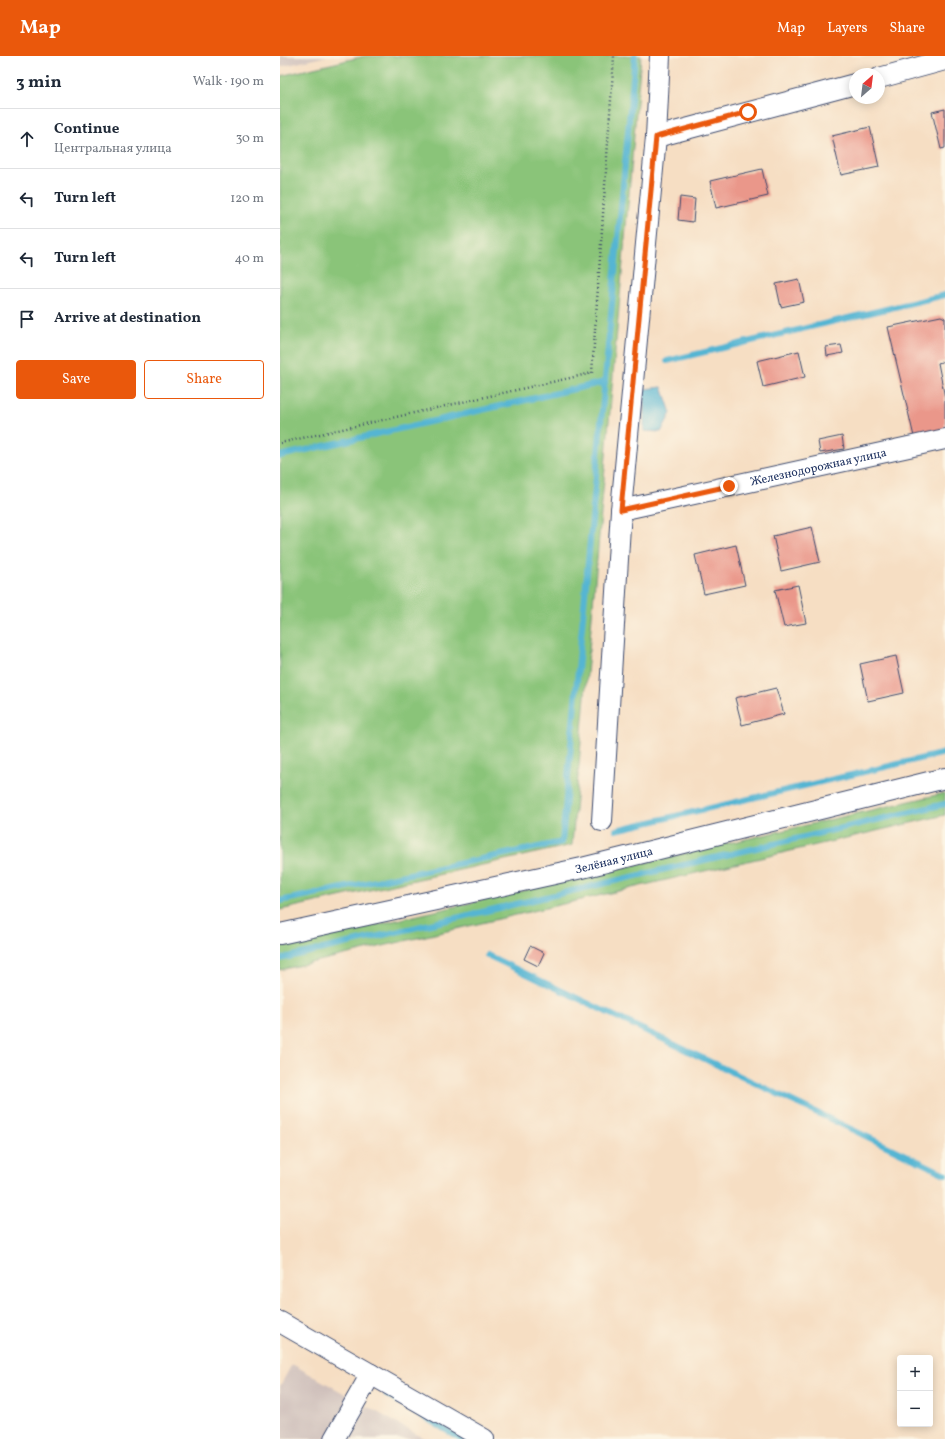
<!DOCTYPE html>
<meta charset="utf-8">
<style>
body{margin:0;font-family:Vollkorn,serif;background:#f6f6f7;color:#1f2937}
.controls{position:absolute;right:12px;bottom:12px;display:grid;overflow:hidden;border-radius:4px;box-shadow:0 2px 10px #0003}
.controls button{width:36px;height:36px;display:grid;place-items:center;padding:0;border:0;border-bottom:1px solid #e0e1e3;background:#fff;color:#1f2937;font:20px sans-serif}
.compass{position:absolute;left:569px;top:12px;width:36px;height:36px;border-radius:50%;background:#fff;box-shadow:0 2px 10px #0003;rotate:28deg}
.stop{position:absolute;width:12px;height:12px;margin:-9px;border:3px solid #ea580c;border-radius:50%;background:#fff}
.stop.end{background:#ea580c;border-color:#fff;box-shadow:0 1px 4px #0008}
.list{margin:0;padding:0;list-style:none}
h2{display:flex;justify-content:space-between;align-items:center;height:52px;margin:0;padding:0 16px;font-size:17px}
h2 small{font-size:13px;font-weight:400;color:#747a83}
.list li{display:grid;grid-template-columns:26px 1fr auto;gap:12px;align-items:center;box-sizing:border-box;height:60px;padding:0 16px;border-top:1px solid #e0e1e3}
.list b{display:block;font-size:15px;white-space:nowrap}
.list p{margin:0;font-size:13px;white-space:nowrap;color:#747a83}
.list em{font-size:13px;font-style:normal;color:#747a83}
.actions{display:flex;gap:8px;padding:12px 16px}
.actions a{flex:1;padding:9px 0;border:1px solid #ea580c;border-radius:4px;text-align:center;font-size:14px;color:#ea580c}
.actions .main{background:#ea580c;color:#fff}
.icon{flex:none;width:22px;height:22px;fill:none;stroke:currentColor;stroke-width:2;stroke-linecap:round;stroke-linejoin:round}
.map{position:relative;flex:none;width:665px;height:1383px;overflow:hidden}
header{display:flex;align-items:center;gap:24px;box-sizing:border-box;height:56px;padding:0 20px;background:#ea580c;color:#fff}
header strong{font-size:19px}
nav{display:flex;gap:22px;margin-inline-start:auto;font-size:14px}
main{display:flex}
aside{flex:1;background:#fff}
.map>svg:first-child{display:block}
.industrial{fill:#cfc0bb}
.green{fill:#8ac479;stroke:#527a6c}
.water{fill:#54b5d3;stroke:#387298}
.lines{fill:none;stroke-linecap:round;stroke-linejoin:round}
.stream{stroke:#54b5d3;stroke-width:6}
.building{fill:#ea978a}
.minor-casing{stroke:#3c496d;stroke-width:22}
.path{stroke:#3c496d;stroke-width:2.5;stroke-dasharray:1 3;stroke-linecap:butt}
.minor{stroke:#fff;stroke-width:20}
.route{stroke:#ea580c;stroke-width:5}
.labels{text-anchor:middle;stroke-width:3;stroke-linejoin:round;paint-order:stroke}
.street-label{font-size:12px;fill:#1b2f5e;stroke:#fcf5e5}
</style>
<header>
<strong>Map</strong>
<nav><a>Map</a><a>Layers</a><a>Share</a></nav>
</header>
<main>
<aside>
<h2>3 min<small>Walk · 190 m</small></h2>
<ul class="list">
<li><svg class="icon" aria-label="ahead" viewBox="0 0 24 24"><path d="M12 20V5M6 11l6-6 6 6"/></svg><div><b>Continue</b><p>Центральная улица</p></div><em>30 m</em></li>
<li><svg class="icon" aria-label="left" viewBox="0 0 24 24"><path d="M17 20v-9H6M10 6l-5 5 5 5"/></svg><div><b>Turn left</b></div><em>120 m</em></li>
<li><svg class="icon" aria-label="left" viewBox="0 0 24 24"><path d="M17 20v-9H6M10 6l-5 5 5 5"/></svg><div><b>Turn left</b></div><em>40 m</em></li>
<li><svg class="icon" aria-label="arrive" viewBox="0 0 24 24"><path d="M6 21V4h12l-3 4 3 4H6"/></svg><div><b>Arrive at destination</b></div></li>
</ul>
<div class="actions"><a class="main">Save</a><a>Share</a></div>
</aside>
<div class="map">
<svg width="665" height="1383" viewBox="0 0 665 1383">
<rect width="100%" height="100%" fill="#fcf5e5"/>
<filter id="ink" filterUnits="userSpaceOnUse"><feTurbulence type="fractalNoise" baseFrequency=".025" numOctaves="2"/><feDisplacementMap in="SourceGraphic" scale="8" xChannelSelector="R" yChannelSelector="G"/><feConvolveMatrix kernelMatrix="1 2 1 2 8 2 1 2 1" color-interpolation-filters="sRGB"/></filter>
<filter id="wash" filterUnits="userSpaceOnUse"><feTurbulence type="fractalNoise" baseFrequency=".012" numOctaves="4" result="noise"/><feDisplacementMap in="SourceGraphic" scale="16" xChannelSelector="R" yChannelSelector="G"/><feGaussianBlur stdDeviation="0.9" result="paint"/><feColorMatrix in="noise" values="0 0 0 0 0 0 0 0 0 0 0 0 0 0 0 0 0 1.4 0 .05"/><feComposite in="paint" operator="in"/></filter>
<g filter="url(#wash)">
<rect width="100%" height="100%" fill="#f6dec3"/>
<g class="industrial">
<path d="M0,0H47L0,11Z"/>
<path d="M12,1308L145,1383H0V1330Z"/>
</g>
<g class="green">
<path d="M85,0H361L292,789L0,854V20Z"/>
<path d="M665,737V759L0,914V891Z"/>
</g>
<path class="water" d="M382,331L391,357L381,376L364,375V333Z"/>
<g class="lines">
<g class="stream">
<path d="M387,305L665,239"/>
<path d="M0,400L325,326"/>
<path d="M336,774L665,697"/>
<path d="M0,845L282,786L355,0"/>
<path d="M207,899L665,1118"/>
<path d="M0,903L665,748"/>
<path d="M107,1339L181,1383"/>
</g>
</g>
<g id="blocks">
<g class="building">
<path d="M665,53V92L661,93L652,56Z"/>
<path d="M590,71L599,111L561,119L552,80Z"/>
<path d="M482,113L488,140L436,152L430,125Z"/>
<path d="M400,141L415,143L413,166L398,164Z"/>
<path d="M519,223L524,246L501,251L496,228Z"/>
<path d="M661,260L665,262V305L658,307L665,342V382L636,389L608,271Z"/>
<path d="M561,289L563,297L547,300L546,291Z"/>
<path d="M519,295L525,321L483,331L477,305Z"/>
<path d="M562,380L564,393L540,397L538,385Z"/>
<path d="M532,471L540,506L501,515L493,480Z"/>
<path d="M456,489L465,529L424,538L415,499Z"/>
<path d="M518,529L526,567L504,571L495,534Z"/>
<path d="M616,600L624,637L588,645L580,608Z"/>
<path d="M496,632L504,658L462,669L455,642Z"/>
<path d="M250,890L264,897L258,910L244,903Z"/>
</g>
</g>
</g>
<g filter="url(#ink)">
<use href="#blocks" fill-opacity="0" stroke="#3c496d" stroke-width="1"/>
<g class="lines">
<g class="minor-casing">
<g id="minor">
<path d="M599,22L665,4"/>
<path d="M376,81L575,28"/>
<path id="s1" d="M341,454L665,383"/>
<path d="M322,765L341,454L376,81L380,0"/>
<path id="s2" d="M0,878L302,812L665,722"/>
<path d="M0,1266L204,1383"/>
<path d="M54,1383L91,1318"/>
</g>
</g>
<path class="path" d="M0,387L312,317L334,0"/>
<use href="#minor" class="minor"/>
</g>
</g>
<g class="lines" filter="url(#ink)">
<path class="route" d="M449,430L341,454L376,81L468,56"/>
</g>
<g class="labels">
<g class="street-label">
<text dy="4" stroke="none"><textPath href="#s1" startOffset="202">Железнодорожная улица</textPath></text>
<text dy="4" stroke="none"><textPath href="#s2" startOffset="342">Зелёная улица</textPath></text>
</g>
</g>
</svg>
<div class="controls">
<button>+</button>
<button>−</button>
</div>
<svg class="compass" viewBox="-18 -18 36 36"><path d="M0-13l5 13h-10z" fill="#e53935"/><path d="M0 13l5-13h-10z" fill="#747a83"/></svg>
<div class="stop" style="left:468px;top:56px"></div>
<div class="stop end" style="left:449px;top:430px"></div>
</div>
</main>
